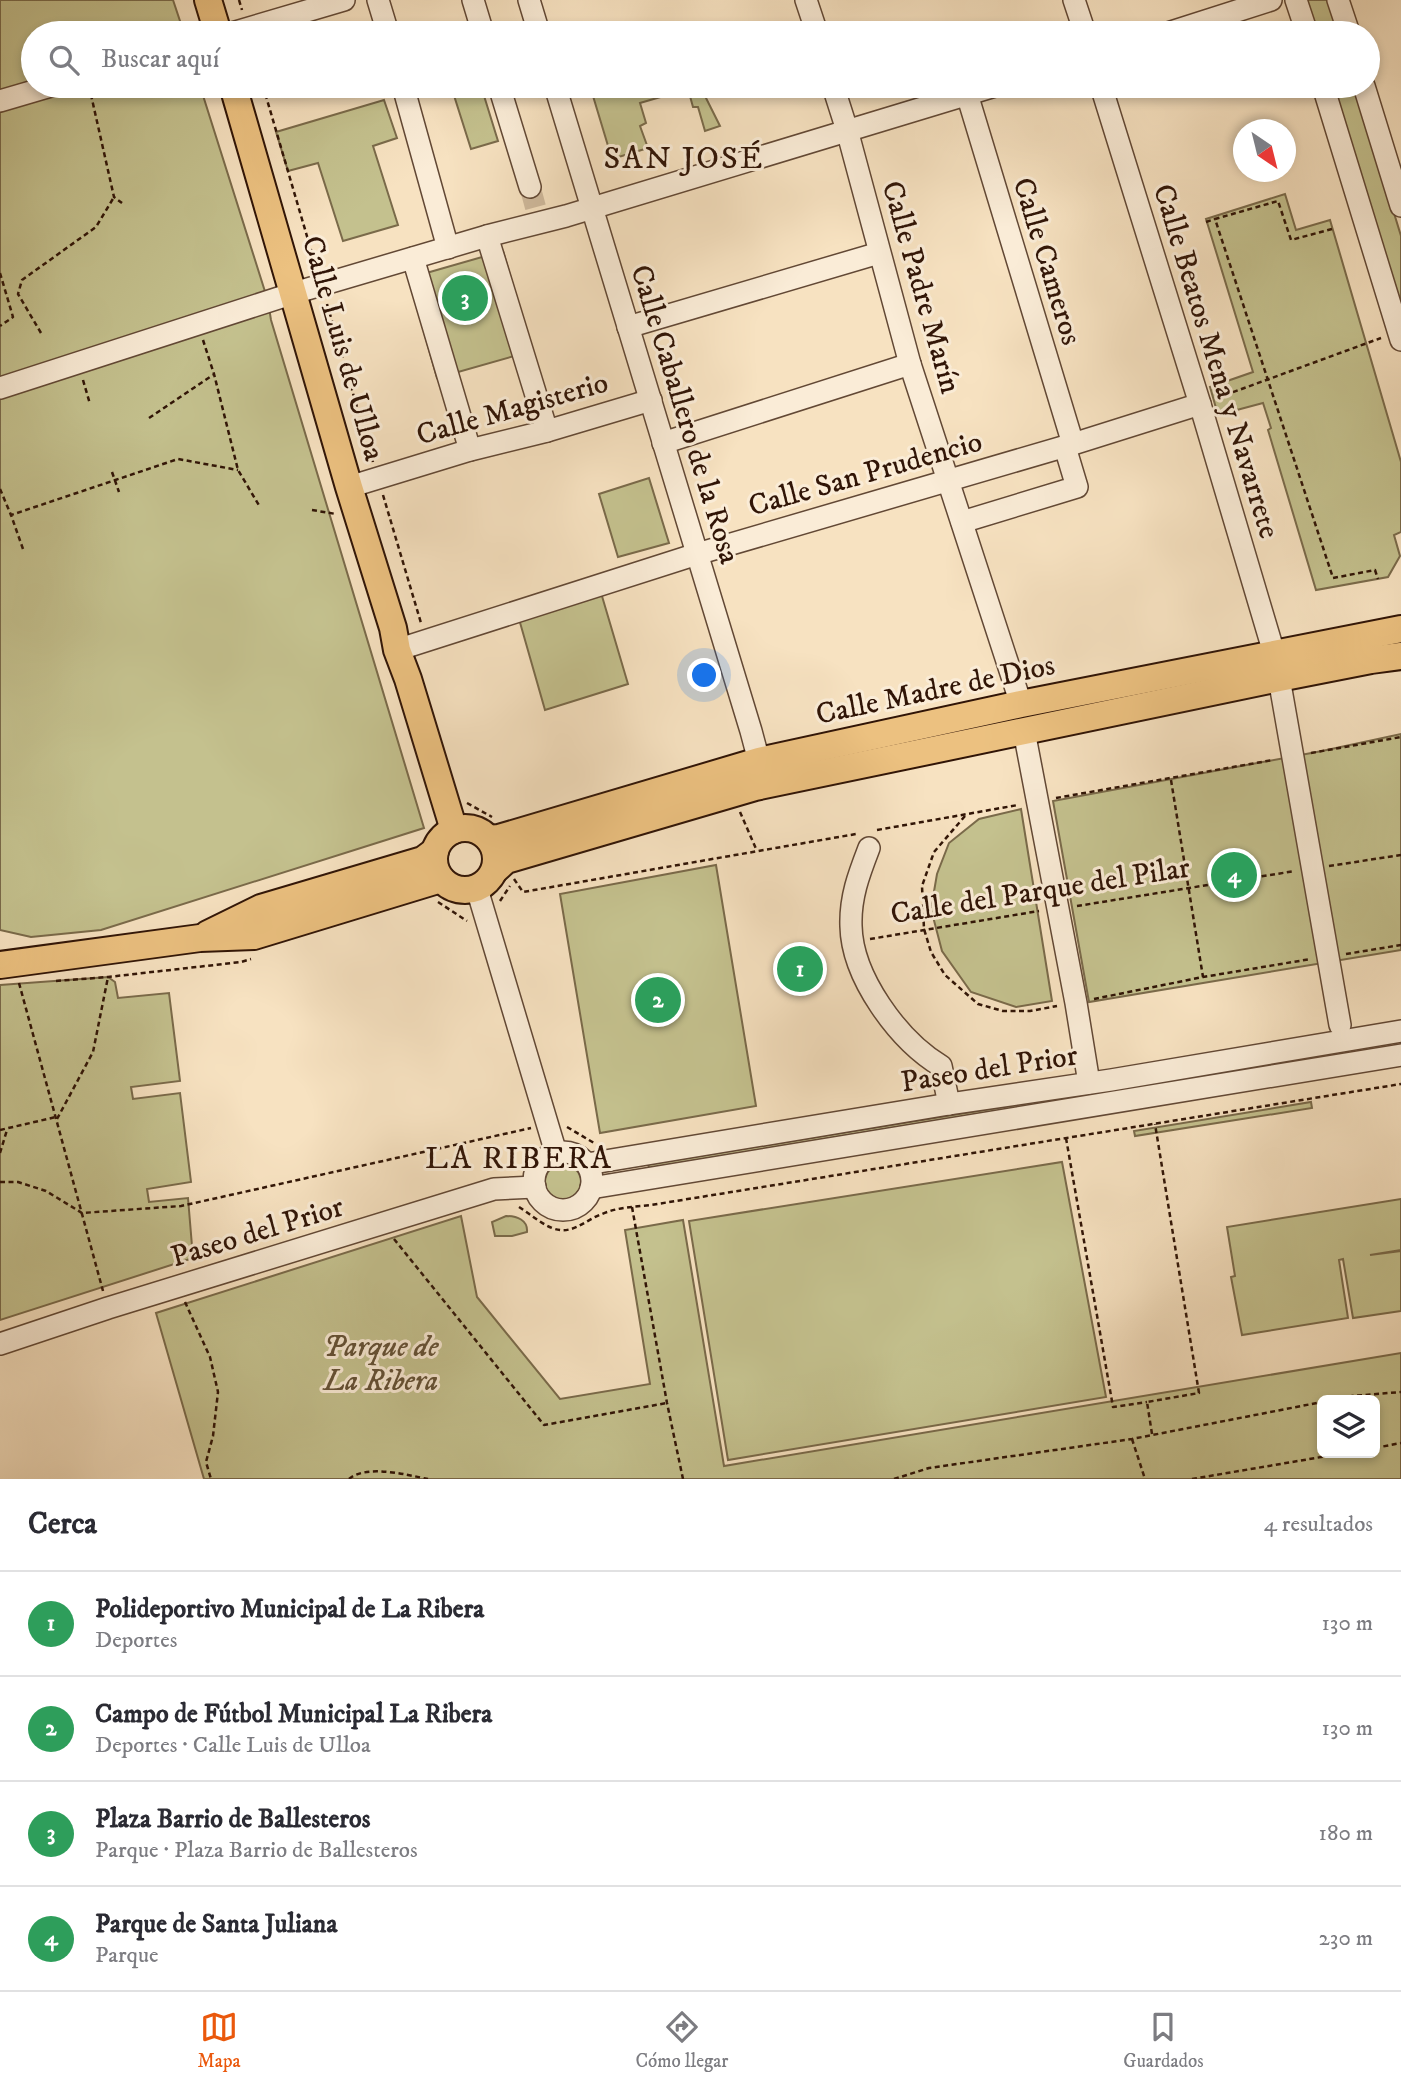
<!DOCTYPE html>
<html lang="es">
<meta charset="utf-8">
<style>
body{margin:0;font-family:"IM FELL DW Pica",serif;background:#f2f2f3;color:#2b2b33}
.controls{position:absolute;right:21px;bottom:21px;display:grid;overflow:hidden;border-radius:10px;box-shadow:0 4px 10px #0003}
.controls button{width:63px;height:63px;display:grid;place-items:center;padding:0;border:0;border-bottom:2px solid #e1e1e2;background:#fff;color:#2b2b33;font:35px sans-serif}
.compass{position:absolute;left:1233px;top:119px;width:63px;height:63px;border-radius:50%;background:#fff;box-shadow:0 4px 10px #0003;rotate:145deg}
.you{position:absolute;left:705px;top:676px;width:24px;height:24px;margin:-18px;border:5px solid #fff;border-radius:50%;background:#1a73e8;box-shadow:0 0 0 10px #1a73e833}
.badge{display:grid;place-items:center;width:46px;height:46px;border-radius:50%;background:#ea580c;color:#fff;font-size:23px;font-weight:700}
.pin{position:absolute;translate:-50% -50%;border:4px solid #fff;box-shadow:0 2px 7px #0006}
.list{margin:0;padding:0;list-style:none}
h2{display:flex;justify-content:space-between;align-items:center;height:91px;margin:0;padding:0 28px;font-size:30px}
h2 small{font-size:23px;font-weight:400;color:#7c7c81}
.list li{display:grid;grid-template-columns:46px 1fr auto;gap:21px;align-items:center;box-sizing:border-box;height:105px;padding:0 28px;border-top:2px solid #e1e1e2}
.list b{display:block;font-size:26px;white-space:nowrap}
.list p{margin:0;font-size:23px;white-space:nowrap;color:#7c7c81}
.list em{font-size:23px;font-style:normal;color:#7c7c81}
.icon{flex:none;width:38px;height:38px;fill:none;stroke:currentColor;stroke-width:2;stroke-linecap:round;stroke-linejoin:round}
.map{position:relative;flex:none;width:1401px;height:1479px;overflow:hidden}
.search{position:absolute;background:#fff;box-shadow:0 4px 10px #0003;left:21px;right:21px;top:21px;height:77px;display:flex;align-items:center;gap:18px;box-sizing:border-box;padding:0 24px;border-radius:38px;color:#7c7c81;font-size:26px}
.sheet{height:511px;background:#fff}
nav{display:flex;justify-content:space-around;align-items:center;box-sizing:border-box;height:98px;border-top:2px solid #e1e1e2;background:#fff;font-size:19px;color:#7c7c81}
nav a{display:grid;justify-items:center;gap:4px}
nav .on{color:#ea580c}
.map>svg:first-child{display:block}
.green{fill:#c4c18e;stroke:#7a6a4a;stroke-width:2;fill-rule:evenodd}
.lines{fill:none;stroke-linecap:round;stroke-linejoin:round}
.minor-tunnel{stroke:#cfb99c;stroke-width:21;stroke-dasharray:21 10;stroke-linecap:butt}
.minor-casing{stroke:#624835;stroke-width:24}
.major-casing{stroke:#301406;stroke-width:30}
.path{stroke:#301406;stroke-width:2.5;stroke-dasharray:5 3.5;stroke-linecap:butt}
.minor{stroke:#faecd7;stroke-width:21}
.major{stroke:#ecc180;stroke-width:26}
.path-bridge{stroke:#301406;stroke-width:2.5;stroke-dasharray:5 3.5;stroke-linecap:butt}
.labels{text-anchor:middle;stroke-width:6;stroke-linejoin:round;paint-order:stroke}
.street-label{font-size:30px;fill:#301406;stroke:#faecd7}
.park-label{font-size:30px;font-style:italic;fill:#645136;stroke:#faecd7}
.neighbourhood-label{font-size:32px;letter-spacing:2px;fill:#301406;stroke:#faecd7}
</style>
<div class="map">
<svg width="1401" height="1479" viewBox="0 0 1401 1479">
<rect width="100%" height="100%" fill="#f7e2c1"/>
<filter id="stains"><feTurbulence type="fractalNoise" baseFrequency=".00286" numOctaves="4"/><feColorMatrix values="0 0 0 0 .2 0 0 0 0 .09 0 0 0 0 .02 0 0 0 .5 -.17"/></filter>
<radialGradient id="worn" r=".72"><stop offset=".6" stop-color="#630" stop-opacity="0"/><stop offset="1" stop-color="#630" stop-opacity=".3"/></radialGradient>
<g class="green">
<path d="M0,0H173L184,33H33V86H200L268,301L271,320L424,828L101,930L31,937L0,930Z"/>
<path d="M1306,0H1329L1336,27L1316,33Z"/>
<path d="M451,86H481L498,141L471,149Z"/>
<path d="M590,86H700L720,126L705,131L698,107H693L688,89L640,103L646,123L640,126L648,148L612,159Z"/>
<path d="M1332,86H1355L1401,236V312Z"/>
<path d="M384,100L397,138L373,146L398,225L343,241L318,163L288,171L276,132Z"/>
<path d="M1285,194L1296,230L1330,220L1401,462V532L1394,535L1400,556L1388,577L1316,590L1268,430L1271,428L1263,403L1218,415L1210,387L1253,372L1206,219Z"/>
<path d="M503,251L532,351L437,378L409,278Z"/>
<path d="M649,478L669,543L618,557L599,494Z"/>
<path d="M599,586L628,684L545,710L517,612Z"/>
<path d="M1401,734V950L1089,1002L1053,801L1322,751Z"/>
<path d="M1021,809L1052,1001L1016,1007L971,992L942,951L931,909L937,874L949,843L979,819Z"/>
<path d="M716,865L756,1106L600,1133L560,894Z"/>
<path d="M108,977L115,982L118,998L169,993L180,1081L131,1087L133,1099L180,1093L191,1182L147,1189L149,1202L188,1198L193,1258L0,1320V985Z"/>
<path d="M1314,1056L1315,1064L1121,1095L1120,1088Z"/>
<path d="M1108,1090L1109,1098L650,1171L648,1164Z"/>
<path d="M1311,1102L1312,1108L1135,1136L1134,1131Z"/>
<path d="M1062,1162L1106,1397L728,1460L689,1221Z"/>
<circle cx="563" cy="1182" r="18"/>
<path d="M1401,1199V1250L1370,1255L1401,1251V1311L1353,1318L1343,1259L1339,1260L1348,1318L1242,1335L1231,1277L1235,1276L1227,1227Z"/>
<path d="M461,1216L477,1297L560,1399L650,1384L625,1230L683,1220L724,1466L1401,1353V1479H204L156,1313ZM1322,1400H1375V1453H1322Z"/>
<path d="M506,1216C517,1216 528,1220 527,1232L512,1236H495L492,1222Z"/>
</g>
<g class="lines">
<path class="minor-tunnel" d="M530,187L536,209"/>
<g class="minor-casing">
<g id="minor">
<path d="M378,0L388,33"/>
<path d="M473,0L483,33"/>
<path d="M529,0L539,33"/>
<path d="M806,0L817,33"/>
<path d="M1074,0L1085,33"/>
<path d="M1296,0L1307,33"/>
<path d="M1338,0L1349,33"/>
<path d="M232,33L344,0"/>
<path d="M1168,33L1271,0"/>
<path d="M403,86L448,248"/>
<path d="M499,86L530,187"/>
<path d="M555,86L751,731L759,761"/>
<path d="M833,86L847,130L910,364L1021,704"/>
<path d="M1101,86L1200,404L1274,653"/>
<path d="M1323,86L1401,340"/>
<path d="M1364,86L1401,206"/>
<path d="M967,94L1073,444"/>
<path d="M0,101L51,86"/>
<path d="M487,236L547,431"/>
<path d="M413,258L470,450"/>
<path d="M628,327L879,253"/>
<path d="M0,388L294,293L487,236L566,216L995,86"/>
<path d="M663,443L910,364"/>
<path d="M349,487L470,450L547,431L651,400"/>
<path d="M962,522L1077,487L1065,447"/>
<path d="M403,648L697,554L1073,444L1200,404"/>
<path d="M1279,678L1340,1025"/>
<path d="M1024,731L1076,1003L1089,1083"/>
<path d="M869,848C859,874 850,897 851,926C852,977 898,1040 941,1066L949,1104"/>
<path d="M477,889L556,1153"/>
<circle cx="563" cy="1181" r="29"/>
<path d="M587,1164L949,1104L1111,1080L1401,1031"/>
<path d="M591,1188L1401,1055"/>
<path d="M0,1344L108,1308L494,1189L535,1187"/>
</g>
</g>
<g class="major-casing">
<g id="major">
<path d="M208,0L218,33"/>
<path d="M233,86L349,487L393,628L397,650L408,679L454,830"/>
<circle cx="465" cy="859" r="31"/>
<path d="M489,839L499,838L759,761L1021,704L1401,629"/>
<path d="M495,870L506,860L755,787L1279,678L1371,660L1401,656"/>
<path d="M208,934L261,908L423,860L435,851"/>
<path d="M0,965L200,938L254,936L441,879"/>
</g>
</g>
<g class="path">
<path d="M239,0L242,10"/>
<path d="M89,86L114,197L122,203"/>
<path d="M263,86L316,267"/>
<path d="M1206,222L1215,219"/>
<path d="M1332,229L1291,240L1278,201L1215,219L1333,578L1375,570L1378,579"/>
<path d="M0,273L13,317L0,326"/>
<path d="M327,304L373,462"/>
<path d="M41,333L18,294L22,280L96,227L114,197"/>
<path d="M203,340L214,374L238,470L260,507"/>
<path d="M83,380L90,404"/>
<path d="M1217,398L1381,338"/>
<path d="M149,418L213,375"/>
<path d="M0,489L11,515"/>
<path d="M383,495L421,623"/>
<path d="M312,510L336,514"/>
<path d="M23,549L11,515L178,459L238,470"/>
<path d="M1311,753L1401,737"/>
<path d="M1171,780L1203,977"/>
<path d="M1056,798L1273,760"/>
<path d="M467,803L492,817"/>
<path d="M740,812L757,851"/>
<path d="M965,816L934,852L922,886L924,929L931,952L945,975L978,1004L1003,1011H1030L1057,1006"/>
<path d="M877,830L1018,805"/>
<path d="M1329,866L1401,855"/>
<path d="M514,879L523,892L856,834"/>
<path d="M500,901L510,886"/>
<path d="M438,902L467,921"/>
<path d="M1077,906L1295,871"/>
<path d="M870,939L1039,911"/>
<path d="M1346,954L1401,945"/>
<path d="M56,981L108,977L241,962L251,959"/>
<path d="M19,983L103,1291"/>
<path d="M1094,999L1203,977L1311,959"/>
<path d="M57,1119L93,1052L108,977"/>
<path d="M567,1127L594,1143"/>
<path d="M0,1130L56,1117"/>
<path d="M1066,1138L1113,1407L1147,1402"/>
<path d="M0,1153L7,1130"/>
<path d="M0,1182H18L46,1191L82,1213L181,1206L531,1128"/>
<path d="M519,1207C530,1214 540,1223 552,1228C572,1236 585,1220 602,1214C618,1207 634,1207 651,1205L1401,1084"/>
<path d="M632,1207L667,1403L683,1479"/>
<path d="M394,1239L544,1425L667,1403"/>
<path d="M185,1302L210,1357L218,1392L213,1436L206,1462L211,1479"/>
<path d="M1332,1400L1352,1396L1401,1392"/>
<path d="M1152,1434L1147,1402L1199,1393L1155,1124"/>
<path d="M1132,1439L1145,1479"/>
<path d="M1375,1448L1401,1443"/>
<path d="M349,1479C367,1464 407,1475 428,1479"/>
<path d="M894,1479L929,1468L1132,1439L1322,1402"/>
<path d="M1192,1479L1345,1453"/>
</g>
<use href="#minor" class="minor"/>
<use href="#major" class="major"/>
<path class="path-bridge" d="M112,472L119,492"/>
</g>
<g class="labels">
<g class="street-label">
<text transform="translate(1048 261) rotate(73)" y="10">Calle Cameros</text>
<text transform="translate(922 287) rotate(74)" y="10">Calle Padre Marín</text>
<text transform="translate(344 348) rotate(74)" y="10">Calle Luis de Ulloa</text>
<text transform="translate(1217 361) rotate(73)" y="10">Calle Beatos Mena y Navarrete</text>
<text transform="translate(512 408) rotate(-16)" y="10">Calle Magisterio</text>
<text transform="translate(686 414) rotate(73)" y="10">Calle Caballero de la Rosa</text>
<text transform="translate(865 473) rotate(-16)" y="10">Calle San Prudencio</text>
<text transform="translate(935 689) rotate(-12)" y="10">Calle Madre de Dios</text>
<text transform="translate(1040 890) rotate(-9)" y="10">Calle del Parque del Pilar</text>
<text transform="translate(989 1068) rotate(-9)" y="10">Paseo del Prior</text>
<text transform="translate(257 1231) rotate(-17)" y="10">Paseo del Prior</text>
</g>
<g class="park-label">
<text x="381" y="1356">Parque de<tspan x="381" dy="34">La Ribera</tspan></text>
</g>
<g class="neighbourhood-label">
<text x="684" y="168">SAN JOSÉ</text>
<text x="519" y="1168">LA RIBERA</text>
</g>
</g>
<rect width="100%" height="100%" filter="url(#stains)"/>
<rect width="100%" height="100%" fill="url(#worn)"/>
</svg>
<div class="controls">
<button><svg class="icon" aria-label="layers" viewBox="0 0 24 24"><path d="M12 4l9 5-9 5-9-5zM3 14l9 5 9-5"/></svg></button>
</div>
<svg class="compass" viewBox="-18 -18 36 36"><path d="M0-13l5 13h-10z" fill="#e53935"/><path d="M0 13l5-13h-10z" fill="#7c7c81"/></svg>
<div class="you"></div>
<div class="pin badge" style="left:800px;top:969px;background:#2e9e5b">1</div>
<div class="pin badge" style="left:658px;top:1000px;background:#2e9e5b">2</div>
<div class="pin badge" style="left:465px;top:298px;background:#2e9e5b">3</div>
<div class="pin badge" style="left:1234px;top:875px;background:#2e9e5b">4</div>
<div class="search"><svg class="icon" aria-label="search" viewBox="0 0 24 24"><circle cx="10" cy="10" r="6"/><path d="M15 15l6 6"/></svg>Buscar aquí</div>
</div>
<section class="sheet">
<h2>Cerca<small>4 resultados</small></h2>
<ul class="list">
<li><span class="badge" style="background:#2e9e5b">1</span><div><b>Polideportivo Municipal de La Ribera</b><p>Deportes</p></div><em>130 m</em></li>
<li><span class="badge" style="background:#2e9e5b">2</span><div><b>Campo de Fútbol Municipal La Ribera</b><p>Deportes · Calle Luis de Ulloa</p></div><em>130 m</em></li>
<li><span class="badge" style="background:#2e9e5b">3</span><div><b>Plaza Barrio de Ballesteros</b><p>Parque · Plaza Barrio de Ballesteros</p></div><em>180 m</em></li>
<li><span class="badge" style="background:#2e9e5b">4</span><div><b>Parque de Santa Juliana</b><p>Parque</p></div><em>230 m</em></li>
</ul>
</section>
<nav>
<a class="on"><svg class="icon" aria-label="map" viewBox="0 0 24 24"><path d="M3 6l6-2 6 2 6-2v14l-6 2-6-2-6 2zM9 4v14M15 6v14"/></svg>Mapa</a>
<a><svg class="icon" aria-label="directions" viewBox="0 0 24 24"><path d="M12 3l9 9-9 9-9-9zM9 14v-3h6M13 9l2 2-2 2"/></svg>Cómo llegar</a>
<a><svg class="icon" aria-label="saved" viewBox="0 0 24 24"><path d="M7 4h10v16l-5-4-5 4z"/></svg>Guardados</a>
</nav>
